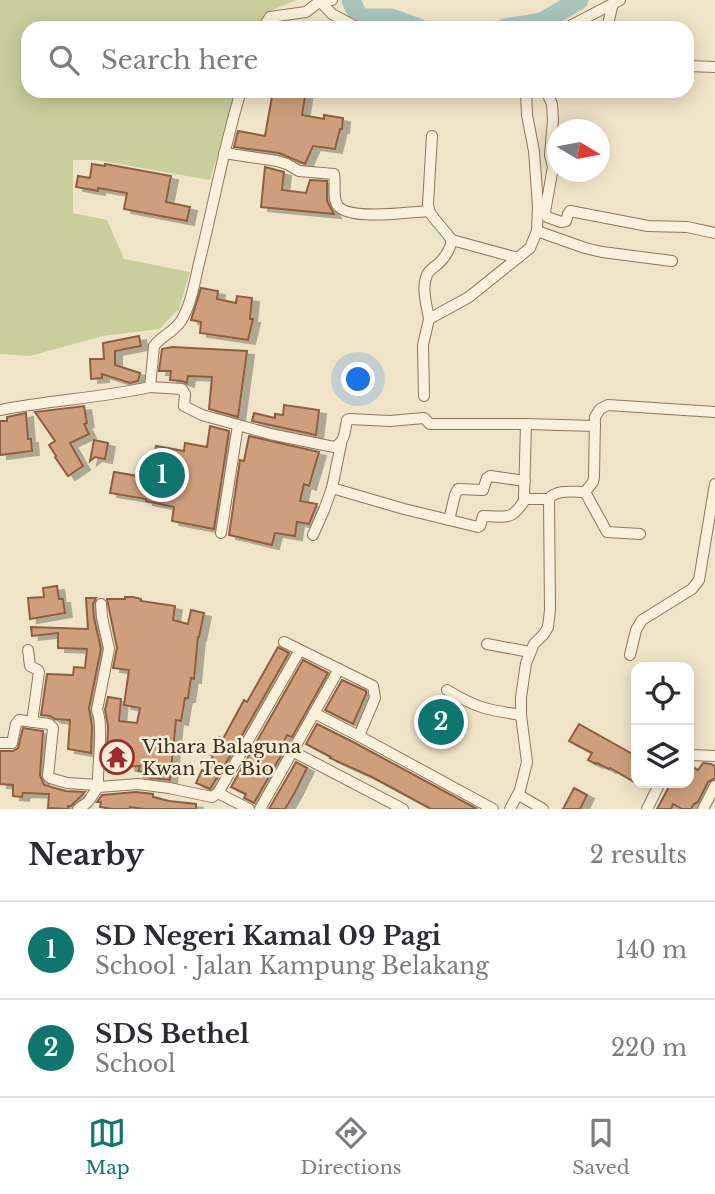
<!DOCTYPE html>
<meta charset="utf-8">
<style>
body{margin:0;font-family:"Libre Baskerville",serif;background:#f2f2f3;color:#2b2b33}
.controls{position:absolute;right:21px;bottom:21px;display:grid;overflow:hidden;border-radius:14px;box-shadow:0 4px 18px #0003}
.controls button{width:63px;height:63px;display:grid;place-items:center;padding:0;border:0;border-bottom:2px solid #e1e1e2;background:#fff;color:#2b2b33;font:35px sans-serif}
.compass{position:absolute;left:547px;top:119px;width:63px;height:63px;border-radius:50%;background:#fff;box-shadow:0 4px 18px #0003;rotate:100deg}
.you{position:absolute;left:359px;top:380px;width:24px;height:24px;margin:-18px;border:5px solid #fff;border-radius:50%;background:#1a73e8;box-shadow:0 0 0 10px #1a73e833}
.badge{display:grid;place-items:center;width:46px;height:46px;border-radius:50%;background:#0f766e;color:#fff;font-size:23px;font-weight:700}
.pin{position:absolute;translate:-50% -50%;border:4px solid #fff;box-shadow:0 2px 7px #0006}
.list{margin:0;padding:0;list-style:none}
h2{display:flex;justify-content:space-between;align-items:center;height:91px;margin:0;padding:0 28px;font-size:30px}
h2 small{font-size:23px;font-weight:400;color:#7c7c81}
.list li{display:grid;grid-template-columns:46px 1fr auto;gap:21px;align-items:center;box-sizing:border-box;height:98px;padding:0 28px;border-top:2px solid #e1e1e2}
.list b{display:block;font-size:26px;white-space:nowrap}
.list p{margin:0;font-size:23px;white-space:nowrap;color:#7c7c81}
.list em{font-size:23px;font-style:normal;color:#7c7c81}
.icon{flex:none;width:38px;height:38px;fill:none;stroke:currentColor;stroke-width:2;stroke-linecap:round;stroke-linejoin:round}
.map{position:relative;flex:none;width:715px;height:809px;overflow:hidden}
.search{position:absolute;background:#fff;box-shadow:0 4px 18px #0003;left:21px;right:21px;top:21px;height:77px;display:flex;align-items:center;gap:18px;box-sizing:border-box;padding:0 24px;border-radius:21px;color:#7c7c81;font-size:26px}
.sheet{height:287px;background:#fff}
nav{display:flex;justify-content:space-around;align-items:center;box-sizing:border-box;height:98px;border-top:2px solid #e1e1e2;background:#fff;font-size:19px;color:#7c7c81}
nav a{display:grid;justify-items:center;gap:4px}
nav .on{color:#0f766e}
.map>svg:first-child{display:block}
.green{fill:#c9cf9b}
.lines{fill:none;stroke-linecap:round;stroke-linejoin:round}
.river{stroke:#a9c4bc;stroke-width:19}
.building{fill:#cf9f7d;stroke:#8d5f41;stroke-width:2;filter:url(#shadow)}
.minor-casing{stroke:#8d765c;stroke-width:12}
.minor{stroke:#faf1dc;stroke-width:10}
.labels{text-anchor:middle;stroke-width:5;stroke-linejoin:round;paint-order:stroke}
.poi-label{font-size:19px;fill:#3d2e20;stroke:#f7eed8;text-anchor:start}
</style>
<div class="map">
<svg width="715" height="809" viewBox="0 0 715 809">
<defs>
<filter id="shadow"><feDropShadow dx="7" dy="4" stdDeviation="0" flood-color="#0004"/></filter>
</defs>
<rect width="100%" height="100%" fill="#f0e4c8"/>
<path class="green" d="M0,0H297L265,13L259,28H28V91H236L210,180L96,160H73V213L107,220L124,259L190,272L179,309L159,329L103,336L30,356L0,354Z"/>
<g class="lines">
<g class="river">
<path d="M351,0L359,18H391L419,28"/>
<path d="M505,28L542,22L579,0"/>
</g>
</g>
<g class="building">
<path d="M273,91H306L302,115L324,119V115L343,118L342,129H340L335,149L313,146L305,164L279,153L234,147L238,131L265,136Z"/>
<path d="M92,164L105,166V164L171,176L166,202L190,207L187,221L124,209L127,193L98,188V191L76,187L78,176L90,178Z"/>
<path d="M265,167L284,172L282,190L306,193L310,180L327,181V201L334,214L261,207Z"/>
<path d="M201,288L218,291L217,299L236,303L237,296L252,298L250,319H253L248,340L200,333L201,322L191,320Z"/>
<path d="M139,336L141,346L115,351V365L140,373L138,381L130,383L102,374V378L91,379L90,359H104L103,343Z"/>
<path d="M172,347L247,351L238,417L209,409L212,377L188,376L187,383L182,381L170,380L171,371H159L162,349Z"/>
<path d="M284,405L319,410L316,435L252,421L254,413L275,418V414L283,415Z"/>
<path d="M84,406L87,423L84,424L89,434L70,443L83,466L68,476L55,457L56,456L49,445L55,441L35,412Z"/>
<path d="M26,413L28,439H31L32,451L0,455V421H7V417Z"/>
<path d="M210,426L229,431L214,529L172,521L174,507L146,501V499L110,493L114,472L150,478L156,446L184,451L185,443L207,447Z"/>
<path d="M249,436L319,452L309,486L304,484L300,501L317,504L309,524L297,522L295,536L275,533L272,545L229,535L240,460L244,461Z"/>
<path d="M94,440L108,443L105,459L95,457L90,461Z"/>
<path d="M57,586L59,599H63L65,613L30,619L28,598L44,597L43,588Z"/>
<path d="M125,597H133L141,599V601L175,606L173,620L188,624L191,610L204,613L199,637H198L194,679L191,678L188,698H185L181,721L176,720L170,780L143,777V772L138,771L140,766L128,767L129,757L107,755L108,726L105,710L108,697L121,699L119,721L137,723L140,708L124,705L129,670L113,668L117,648L107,599H125Z"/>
<path d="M86,598H96L93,604L94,618L101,649L89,708L92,727L91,753L68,749L70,720L55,719L50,716L41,715L47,674L73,675L74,667L85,668L87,649L58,648V633L32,636L31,627L88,629Z"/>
<path d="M278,647L289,653L217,779H216L210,789L196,783L202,770L205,772L213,756L211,755L219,737L223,739L244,700L247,702Z"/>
<path d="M303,660L328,673L292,737L287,735L280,750L283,752L254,803L244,798L246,794L231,787Z"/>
<path d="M342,680L366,691V694L353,724L325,710Z"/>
<path d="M317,724L355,743L477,809H431L372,777L330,758L331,757L306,744Z"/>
<path d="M579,724L636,756V783L610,768L609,769L597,763L596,764L588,760L592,753L569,741Z"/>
<path d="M23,728L43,731L40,775L44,785L66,791L85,792L71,806H68V809L48,808L49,794L23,793L22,797L13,796V785L0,784V751H13L18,748Z"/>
<path d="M296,762L307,768L294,794L285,809H269Z"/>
<path d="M703,763L711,764L715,766V778L708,782L698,802L694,804L691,809H682L673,804L671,809H657L671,783H689V765L698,770Z"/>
<path d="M574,788L587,795L580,809H563Z"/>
<path d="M136,792L153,794V797L169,801L196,804V809H144L130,807L129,809H112L100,807L101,802H97L102,795Z"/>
</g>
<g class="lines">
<g class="minor-casing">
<g id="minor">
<path d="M319,0L332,14L358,28"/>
<path d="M263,28L270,17L306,12L319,2L332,0"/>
<path d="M566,28L620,0"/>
<path d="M607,28L613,3"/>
<path d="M687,66L715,67"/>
<path d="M546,91L552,104L553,120L550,155L553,167L545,212L547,217L561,222L566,221L568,214L570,211L648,226L687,227L715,233"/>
<path d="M432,136L428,204L429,211L433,217L452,240L518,258"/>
<path d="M224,153L277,161L287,164L299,171L334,174C336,183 332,198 338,206C350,221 411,212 429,211"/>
<path d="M537,231L585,248L602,252L672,261"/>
<path d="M429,319C427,306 421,288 427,275C429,270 434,267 438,264C446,257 450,249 452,240"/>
<path d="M150,387L182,389L185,394L184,406L202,415L238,425L270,434L334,447C345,443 345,430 347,420L349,419L390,421L424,418L430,424H526L524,497L528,499H549C556,489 573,492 585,492L593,482L594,477L595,417L600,409L608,405L715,412"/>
<path d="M424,396L423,345L429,319L469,297L530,248L537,231L538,206L534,151L527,115L526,91"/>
<path d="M0,410C50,400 101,398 150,387L154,346C161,336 174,332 181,321C192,303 195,279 200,259C214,203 224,146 241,91"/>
<path d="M526,424L595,426"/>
<path d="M332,488L404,509L478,527L480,526L483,516C508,516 511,522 526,498"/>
<path d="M585,492L607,532L640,534"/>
<path d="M449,520L455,495L458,489L483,490L487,478L490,476L525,481"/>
<path d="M221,533L238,425"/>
<path d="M313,535L324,510L332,488L341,444"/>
<path d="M284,642L373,686L375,698L359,736L493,809"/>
<path d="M487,644L530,652"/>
<path d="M28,650L30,666L38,670L39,672L32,722"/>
<path d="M630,655L636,630L642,620L692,589L699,580L715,484"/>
<path d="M447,690C476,708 488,710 521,715"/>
<path d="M314,713L359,736"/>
<path d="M0,743H12L16,724L19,720L49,724L53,728L48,776L50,778L67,783L98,785"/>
<path d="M292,751L403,809"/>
<path d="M689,755L715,756"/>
<path d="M98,787C97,766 104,727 97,710L109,649L102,617L101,604"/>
<path d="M519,795L543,809"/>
<path d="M78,809L88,802L98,787L138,784L169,788L212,797L218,793"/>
<path d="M249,809L218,793L300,650"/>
<path d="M260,809L339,669"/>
<path d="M510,809L520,790L527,762L521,715V697L526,663L534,644L544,634L548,627L550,610L549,499"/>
<path d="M647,809L660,783"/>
<path d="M703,809L715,786"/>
</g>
</g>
<use href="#minor" class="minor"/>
</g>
<defs>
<g id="temple-ring" transform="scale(1.75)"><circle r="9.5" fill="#f7eed8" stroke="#9e2a2b" stroke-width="1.5"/><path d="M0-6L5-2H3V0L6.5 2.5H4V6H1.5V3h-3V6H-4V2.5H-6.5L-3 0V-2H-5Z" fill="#9e2a2b"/></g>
</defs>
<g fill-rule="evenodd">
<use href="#temple-ring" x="117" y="757"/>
</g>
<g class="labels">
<g class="poi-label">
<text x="142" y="753">Vihara Balaguna<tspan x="142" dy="22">Kwan Tee Bio</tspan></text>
</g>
</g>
</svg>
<div class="controls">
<button><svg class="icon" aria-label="locate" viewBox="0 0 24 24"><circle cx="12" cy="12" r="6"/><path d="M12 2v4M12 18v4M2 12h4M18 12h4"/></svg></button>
<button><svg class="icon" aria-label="layers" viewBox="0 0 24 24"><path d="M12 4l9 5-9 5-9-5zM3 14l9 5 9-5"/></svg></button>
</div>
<svg class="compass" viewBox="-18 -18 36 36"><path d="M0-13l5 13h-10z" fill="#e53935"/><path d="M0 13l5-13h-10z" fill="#7c7c81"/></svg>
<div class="you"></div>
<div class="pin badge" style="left:162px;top:475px">1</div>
<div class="pin badge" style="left:441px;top:722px">2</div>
<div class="search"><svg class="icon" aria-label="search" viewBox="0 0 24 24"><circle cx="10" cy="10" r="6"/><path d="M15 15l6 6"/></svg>Search here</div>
</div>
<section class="sheet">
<h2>Nearby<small>2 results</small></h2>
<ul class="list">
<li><span class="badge">1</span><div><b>SD Negeri Kamal 09 Pagi</b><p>School · Jalan Kampung Belakang</p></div><em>140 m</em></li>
<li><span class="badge">2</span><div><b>SDS Bethel</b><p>School</p></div><em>220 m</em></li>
</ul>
</section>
<nav>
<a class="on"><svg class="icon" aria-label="map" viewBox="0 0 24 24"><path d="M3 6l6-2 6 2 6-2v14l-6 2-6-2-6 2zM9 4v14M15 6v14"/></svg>Map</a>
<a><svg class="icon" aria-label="directions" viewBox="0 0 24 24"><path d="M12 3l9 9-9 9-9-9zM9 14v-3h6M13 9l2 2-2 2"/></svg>Directions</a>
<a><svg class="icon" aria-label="saved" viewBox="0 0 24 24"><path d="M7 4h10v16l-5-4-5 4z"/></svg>Saved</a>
</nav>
